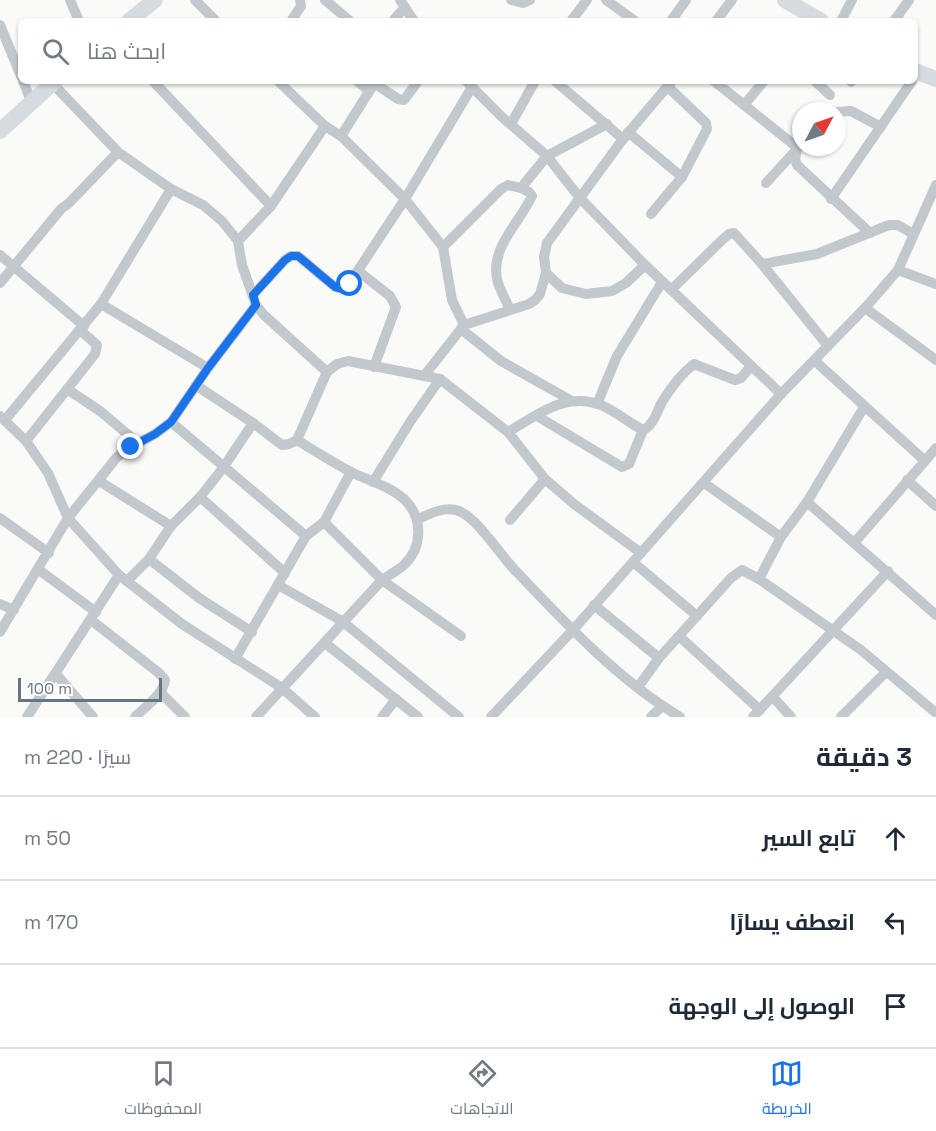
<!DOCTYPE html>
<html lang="ar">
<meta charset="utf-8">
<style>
body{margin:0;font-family:"Space Grotesk",Cairo,sans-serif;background:#f2f2f3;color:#1f2937;direction:rtl}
.compass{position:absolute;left:792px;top:102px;width:54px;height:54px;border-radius:50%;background:#fff;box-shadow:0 2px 4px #0004;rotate:49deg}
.scale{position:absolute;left:18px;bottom:15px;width:144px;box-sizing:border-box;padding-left:6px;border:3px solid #657683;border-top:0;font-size:16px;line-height:21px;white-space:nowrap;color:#657683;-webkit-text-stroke:4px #fff;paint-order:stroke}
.stop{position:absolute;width:18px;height:18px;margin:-14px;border:4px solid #1a73e8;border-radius:50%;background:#fff}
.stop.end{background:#1a73e8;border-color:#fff;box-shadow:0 2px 6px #0008}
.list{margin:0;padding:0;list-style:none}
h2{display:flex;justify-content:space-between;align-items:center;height:78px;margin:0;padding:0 24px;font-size:26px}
h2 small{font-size:20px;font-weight:400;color:#747a83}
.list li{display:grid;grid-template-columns:39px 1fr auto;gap:18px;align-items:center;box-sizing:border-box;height:84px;padding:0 24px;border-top:2px solid #e0e1e3}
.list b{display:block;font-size:22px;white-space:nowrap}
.list em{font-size:20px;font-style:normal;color:#747a83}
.icon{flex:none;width:33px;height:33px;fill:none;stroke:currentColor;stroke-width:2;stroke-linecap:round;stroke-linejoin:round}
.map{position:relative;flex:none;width:936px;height:717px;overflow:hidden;direction:ltr}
.search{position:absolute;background:#fff;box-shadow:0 2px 4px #0004;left:18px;right:18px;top:18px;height:66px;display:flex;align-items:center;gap:15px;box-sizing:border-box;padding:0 21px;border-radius:9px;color:#747a83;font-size:22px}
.sheet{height:330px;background:#fff}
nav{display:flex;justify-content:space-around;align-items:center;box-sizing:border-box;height:84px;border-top:2px solid #e0e1e3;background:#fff;font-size:16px;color:#747a83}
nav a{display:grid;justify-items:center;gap:3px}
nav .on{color:#1a73e8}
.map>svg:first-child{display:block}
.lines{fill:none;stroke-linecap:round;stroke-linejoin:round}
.street{stroke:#c3c8cc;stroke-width:10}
.secondary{stroke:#d6dbdf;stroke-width:16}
.route{stroke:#1a73e8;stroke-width:8}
</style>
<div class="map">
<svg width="936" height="717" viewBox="0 0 936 717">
<rect width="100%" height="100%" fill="#fafaf8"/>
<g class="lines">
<g class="street">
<path d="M70,0L79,21"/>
<path d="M195,0L216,21"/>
<path d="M325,0L350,21"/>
<path d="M400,0L414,21"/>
<path d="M511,0L523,3L530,0"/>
<path d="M606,0L635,21"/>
<path d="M291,21L301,6L300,0"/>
<path d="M393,21L405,7"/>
<path d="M571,21L587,0"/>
<path d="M671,21L686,0"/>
<path d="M716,21L732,0"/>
<path d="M841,21L852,0"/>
<path d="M894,21L909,0"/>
<path d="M0,25L21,76"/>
<path d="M23,81L32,103"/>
<path d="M153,81L271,206"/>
<path d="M278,81L325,126L341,136L405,199L443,247L452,300L464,325"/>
<path d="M357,81L369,91"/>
<path d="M466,81L502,117L547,156L579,197L645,265L781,394"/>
<path d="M555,81L623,139"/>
<path d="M714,81L798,148L766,183"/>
<path d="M815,81L830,95"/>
<path d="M851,82L852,81"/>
<path d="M52,83L118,152L171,189L203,205L222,221L238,241L242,265L256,305L264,315L327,372"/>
<path d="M744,105L764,81"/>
<path d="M837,112L851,111L881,127"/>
<path d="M511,124L535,81"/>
<path d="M628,132L682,177"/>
<path d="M341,136L372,87L377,85L398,99L404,100L418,81"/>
<path d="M797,149L795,159L797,165L870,233"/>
<path d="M831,199L912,81"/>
<path d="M651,214L682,177L707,129L706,123L668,87"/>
<path d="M238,241L271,206L325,126"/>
<path d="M443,247L501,189L508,185L521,188L547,156L607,124"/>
<path d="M0,255L84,326"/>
<path d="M762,264L817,254L889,225H898L913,234"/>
<path d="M898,270L936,284"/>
<path d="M358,271L390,296L396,307L374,367"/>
<path d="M546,273L562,288L586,294L612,291L626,283L645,265"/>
<path d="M0,283L61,209L69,203L118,152"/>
<path d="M671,290L722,240L729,234L734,233L762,264L828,346"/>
<path d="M253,295L285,260L291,256H298L335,287L343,289L349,284L405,199L472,87"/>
<path d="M101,304L208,368"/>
<path d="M865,308L936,360"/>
<path d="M510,309C506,301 501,292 498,283C488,249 519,224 532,196L529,192L521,188"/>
<path d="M461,329L501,361L572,401"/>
<path d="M815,361L924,460"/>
<path d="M424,376L464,325L529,304L535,300L540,294L546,273L544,257L547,243L623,139L672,81"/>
<path d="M197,386L253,423"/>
<path d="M67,389L100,411L138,443"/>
<path d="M597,404L617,356L662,282"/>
<path d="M0,416L26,441L48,473L68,518L119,575L182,624L282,688L315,717"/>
<path d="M537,416L622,467L629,464L643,430"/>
<path d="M5,420L101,304L171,189"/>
<path d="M171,422L306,536"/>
<path d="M508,432C537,415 567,390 603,406C617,412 629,423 643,430C654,425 657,411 662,402C670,389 682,373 694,364L735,380L741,378L751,366"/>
<path d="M26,441L95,354L97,345L80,330"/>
<path d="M907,480L936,506"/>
<path d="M99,481L171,526"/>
<path d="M373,482L410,422L440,379"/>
<path d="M704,483L781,537"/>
<path d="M200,497L285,573"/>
<path d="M807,502L936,615"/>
<path d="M0,518L49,553"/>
<path d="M417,520C430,513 447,505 461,512C478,520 499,553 513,568C564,622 617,679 680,717"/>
<path d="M510,520L545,479"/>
<path d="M324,522L382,580L461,636"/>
<path d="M855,542L936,448"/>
<path d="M149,559L199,598L252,632"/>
<path d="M633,562L697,616"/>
<path d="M39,570L96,612"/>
<path d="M759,579L781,537L807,502L864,407"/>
<path d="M127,581L149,559L171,526L200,497L223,468L253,423L282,445L289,444L297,440L327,372L337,364L348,361L440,379L508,432L545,479L574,504L641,553"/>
<path d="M278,585L342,621L459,717"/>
<path d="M0,604L14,610"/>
<path d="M594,605L659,658"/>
<path d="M91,620L159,673L165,680C163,695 145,707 135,717"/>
<path d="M0,632L68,518L117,457L131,447L155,434L171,422L208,368L256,305"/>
<path d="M680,637L760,710"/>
<path d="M325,643L418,717"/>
<path d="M235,659L306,536L324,522L351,472"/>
<path d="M56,674L93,717"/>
<path d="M638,687L659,658L731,578L742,570L759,579L861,650L936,713"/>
<path d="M160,692L185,717"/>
<path d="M773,697L791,717"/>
<path d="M27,717L119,575"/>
<path d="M256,717L382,580C389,575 399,570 405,564C422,547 423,519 406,501C392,487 370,481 353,473C334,463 315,451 297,440"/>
<path d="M382,717L396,699"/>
<path d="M491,717L573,630L781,394L865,308L898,270L936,185"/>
<path d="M651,717L662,706"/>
<path d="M753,717L888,571"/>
<path d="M841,717L886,672"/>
</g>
<g class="secondary">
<path d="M785,0L821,21"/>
<path d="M129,21L155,0"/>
<path d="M915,71L936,79"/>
<path d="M0,131L55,81"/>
</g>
</g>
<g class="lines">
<path class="route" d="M131,447L155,434L171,422L208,368L256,305L253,295L285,260L291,256H298L335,287L343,289L350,284"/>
</g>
</svg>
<svg class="compass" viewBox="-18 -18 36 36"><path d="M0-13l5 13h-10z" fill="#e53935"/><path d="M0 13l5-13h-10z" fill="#747a83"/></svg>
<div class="scale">100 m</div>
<div class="stop" style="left:350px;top:284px"></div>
<div class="stop end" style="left:131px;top:447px"></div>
<div class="search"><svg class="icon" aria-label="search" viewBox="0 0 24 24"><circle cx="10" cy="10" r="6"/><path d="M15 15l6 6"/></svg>ابحث هنا</div>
</div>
<section class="sheet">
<h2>3 دقيقة<small>سيرًا · 220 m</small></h2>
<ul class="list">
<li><svg class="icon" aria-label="ahead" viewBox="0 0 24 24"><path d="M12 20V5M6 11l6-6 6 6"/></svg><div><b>تابع السير</b></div><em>50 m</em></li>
<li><svg class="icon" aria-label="left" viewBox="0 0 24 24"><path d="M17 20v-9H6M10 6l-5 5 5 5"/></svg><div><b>انعطف يسارًا</b></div><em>170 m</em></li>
<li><svg class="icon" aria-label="arrive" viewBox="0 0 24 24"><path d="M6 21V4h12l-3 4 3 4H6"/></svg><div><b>الوصول إلى الوجهة</b></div></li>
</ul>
</section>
<nav>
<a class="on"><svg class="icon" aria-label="map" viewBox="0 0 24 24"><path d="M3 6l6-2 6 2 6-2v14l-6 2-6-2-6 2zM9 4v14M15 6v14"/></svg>الخريطة</a>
<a><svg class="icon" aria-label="directions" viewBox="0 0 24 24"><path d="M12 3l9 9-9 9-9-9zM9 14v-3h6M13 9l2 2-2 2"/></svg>الاتجاهات</a>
<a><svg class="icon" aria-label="saved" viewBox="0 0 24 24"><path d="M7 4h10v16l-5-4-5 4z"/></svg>المحفوظات</a>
</nav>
